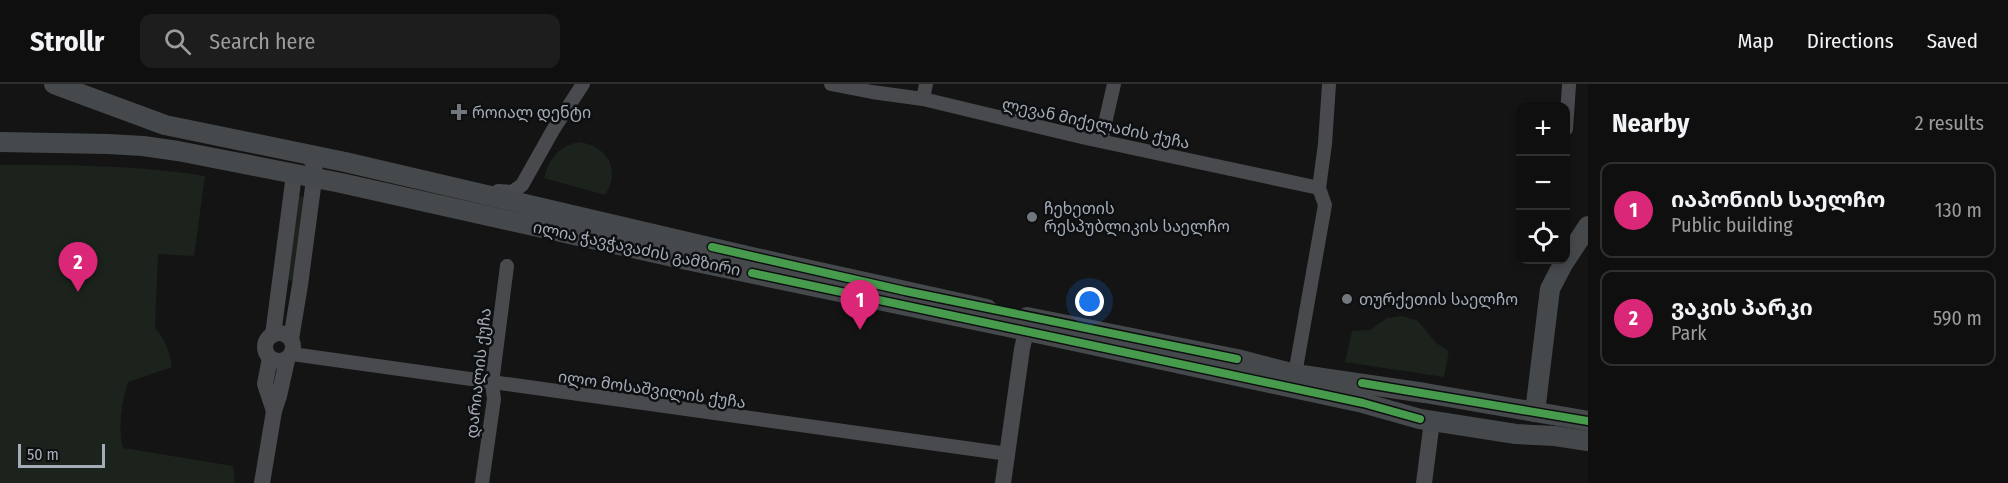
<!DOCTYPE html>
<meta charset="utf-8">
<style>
body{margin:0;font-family:"Fira Sans Condensed","Noto Sans Georgian",sans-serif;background:#1d1d1d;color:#f1f3f6}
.controls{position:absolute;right:18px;top:18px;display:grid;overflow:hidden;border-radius:12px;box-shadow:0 3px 9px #0003}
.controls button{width:54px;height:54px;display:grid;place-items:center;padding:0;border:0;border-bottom:2px solid #2f2f2f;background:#0f0f0f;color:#f1f3f6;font:30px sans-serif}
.scale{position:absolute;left:18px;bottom:15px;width:87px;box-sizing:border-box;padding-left:6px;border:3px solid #a4acb7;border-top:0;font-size:16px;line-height:21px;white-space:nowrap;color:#a4acb7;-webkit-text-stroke:4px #0e0f10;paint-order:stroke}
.you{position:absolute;left:1090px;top:218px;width:21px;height:21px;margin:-15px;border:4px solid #fff;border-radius:50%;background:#1a73e8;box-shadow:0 0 0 9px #1a73e833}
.badge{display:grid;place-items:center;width:39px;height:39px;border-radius:50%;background:#db2777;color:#fff;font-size:20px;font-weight:700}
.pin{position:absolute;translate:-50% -50px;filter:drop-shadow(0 2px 3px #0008)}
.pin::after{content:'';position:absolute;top:32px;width:21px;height:18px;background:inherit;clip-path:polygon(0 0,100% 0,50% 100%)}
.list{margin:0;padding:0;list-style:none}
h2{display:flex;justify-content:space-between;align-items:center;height:78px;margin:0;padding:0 24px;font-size:26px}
h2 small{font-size:20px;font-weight:400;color:#9b9c9e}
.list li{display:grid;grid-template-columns:39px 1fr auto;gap:18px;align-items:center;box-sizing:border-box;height:96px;margin:0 12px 12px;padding:0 12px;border:2px solid #2f2f2f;border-radius:12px}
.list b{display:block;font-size:22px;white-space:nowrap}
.list p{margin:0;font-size:20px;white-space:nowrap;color:#9b9c9e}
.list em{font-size:20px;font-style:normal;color:#9b9c9e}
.icon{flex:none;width:33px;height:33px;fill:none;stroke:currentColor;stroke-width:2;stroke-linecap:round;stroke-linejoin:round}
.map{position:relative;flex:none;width:1588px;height:399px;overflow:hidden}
header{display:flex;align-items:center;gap:36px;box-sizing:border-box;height:84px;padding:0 30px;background:#0f0f0f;border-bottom:2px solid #2f2f2f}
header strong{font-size:28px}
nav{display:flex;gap:33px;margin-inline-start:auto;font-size:21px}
.search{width:420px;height:54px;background:#1d1d1d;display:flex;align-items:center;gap:15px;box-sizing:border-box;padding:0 21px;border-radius:12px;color:#9b9c9e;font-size:22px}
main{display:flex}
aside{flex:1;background:#0f0f0f}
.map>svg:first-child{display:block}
.green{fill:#1c231c}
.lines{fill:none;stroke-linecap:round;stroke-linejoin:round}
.minor{stroke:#484a4d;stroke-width:14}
.tertiary{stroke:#484a4d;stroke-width:16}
.secondary{stroke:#46494c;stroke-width:20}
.cycleway-casing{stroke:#0e0f10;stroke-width:11}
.cycleway{stroke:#469c4c;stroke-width:8}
.poi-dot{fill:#72777e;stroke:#0e0f10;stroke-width:2}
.labels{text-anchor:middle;stroke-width:5;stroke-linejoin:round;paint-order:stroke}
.poi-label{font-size:16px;fill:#a4acb7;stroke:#0e0f10;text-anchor:start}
.street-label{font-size:16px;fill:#a4acb7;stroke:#0e0f10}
</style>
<header>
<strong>Strollr</strong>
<div class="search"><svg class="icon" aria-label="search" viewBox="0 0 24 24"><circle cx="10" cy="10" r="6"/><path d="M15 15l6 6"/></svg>Search here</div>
<nav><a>Map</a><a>Directions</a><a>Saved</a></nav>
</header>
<main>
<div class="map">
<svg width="1588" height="399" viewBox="0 0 1588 399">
<rect width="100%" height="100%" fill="#141414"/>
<g class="green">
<path d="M580,58C608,63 621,86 605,111L544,94C550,73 559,62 580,58Z"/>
<path d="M0,81C71,81 135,81 205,92L194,172L158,170L155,244C166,257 169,266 172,283L128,298C121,320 118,342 123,364L233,382L235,399H0Z"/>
<path d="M296,112L307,114L295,197L286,196Z"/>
<path d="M1402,232L1418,237L1436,259L1449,267L1444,293L1345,278L1352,247L1370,246L1387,234Z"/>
</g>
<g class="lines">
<g class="minor">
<path d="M831,0L872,8L923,15L1086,54L1319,104"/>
<path d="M923,15L926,0"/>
<path d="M1566,45L1569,1"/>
<path d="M1101,57L1114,0"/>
<path d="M498,107L512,108L522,101L553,46L583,0"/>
<path d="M292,270L1008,370"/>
<path d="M1295,290L1325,121L1319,104L1325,60L1329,0"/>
<path d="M482,399L494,315L492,299L507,182"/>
</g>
<g class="tertiary">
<circle cx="279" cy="263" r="14"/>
<path d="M273,251L293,98L290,88"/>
<path d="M291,255L300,201L315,88L313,78L306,70"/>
<path d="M270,274L265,300L274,327"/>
<path d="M262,399L274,327L279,312L287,276"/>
<path d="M1003,399L1022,265L1029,234"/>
<path d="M1424,399L1432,337"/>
</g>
<g class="secondary">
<path d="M54,0L165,41L345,78L756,174L987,225"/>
<path d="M0,58L108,60L143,62L178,67L341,99L682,175L1027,247L1363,319L1420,335L1516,350L1555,352L1588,357"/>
<path d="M1027,233L1237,275L1295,290L1425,309L1588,337"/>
<path d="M1535,328L1550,205L1563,180L1588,142"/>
</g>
<g class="cycleway-casing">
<g id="cycleway">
<path d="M712,163L905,207L1237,275"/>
<path d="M752,189L1363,319L1420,335"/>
<path d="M1362,299L1588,337"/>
</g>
</g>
<use href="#cycleway" class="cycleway"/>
</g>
<g class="poi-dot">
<path d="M456 19h6v6h6v6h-6v6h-6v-6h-6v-6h6z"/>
<circle cx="1032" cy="133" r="6"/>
<circle cx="1347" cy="215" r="6"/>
</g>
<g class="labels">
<g class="poi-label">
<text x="472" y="34">როიალ დენტი</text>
<text x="1044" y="130">ჩეხეთის<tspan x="1044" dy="18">რესპუბლიკის საელჩო</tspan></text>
<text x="1359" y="221">თურქეთის საელჩო</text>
</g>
<g class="street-label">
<text transform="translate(1096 39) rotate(12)" y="6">ლევან მიქელაძის ქუჩა</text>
<text transform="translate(637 164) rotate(12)" y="6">ილია ჭავჭავაძის გამზირი</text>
<text transform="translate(478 289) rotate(-84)" y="6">დარიალის ქუჩა</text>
<text transform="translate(652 305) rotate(8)" y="6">ილო მოსაშვილის ქუჩა</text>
</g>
</g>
</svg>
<div class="controls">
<button>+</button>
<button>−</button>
<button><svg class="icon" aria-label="locate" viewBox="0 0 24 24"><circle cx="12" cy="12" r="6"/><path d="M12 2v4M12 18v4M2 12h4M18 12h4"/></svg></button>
</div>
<div class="scale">50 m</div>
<div class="you"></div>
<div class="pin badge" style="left:860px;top:246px">1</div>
<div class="pin badge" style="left:78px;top:208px">2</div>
</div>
<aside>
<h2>Nearby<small>2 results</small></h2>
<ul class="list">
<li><span class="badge">1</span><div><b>იაპონიის საელჩო</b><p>Public building</p></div><em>130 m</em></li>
<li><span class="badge">2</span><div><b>ვაკის პარკი</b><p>Park</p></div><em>590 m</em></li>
</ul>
</aside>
</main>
